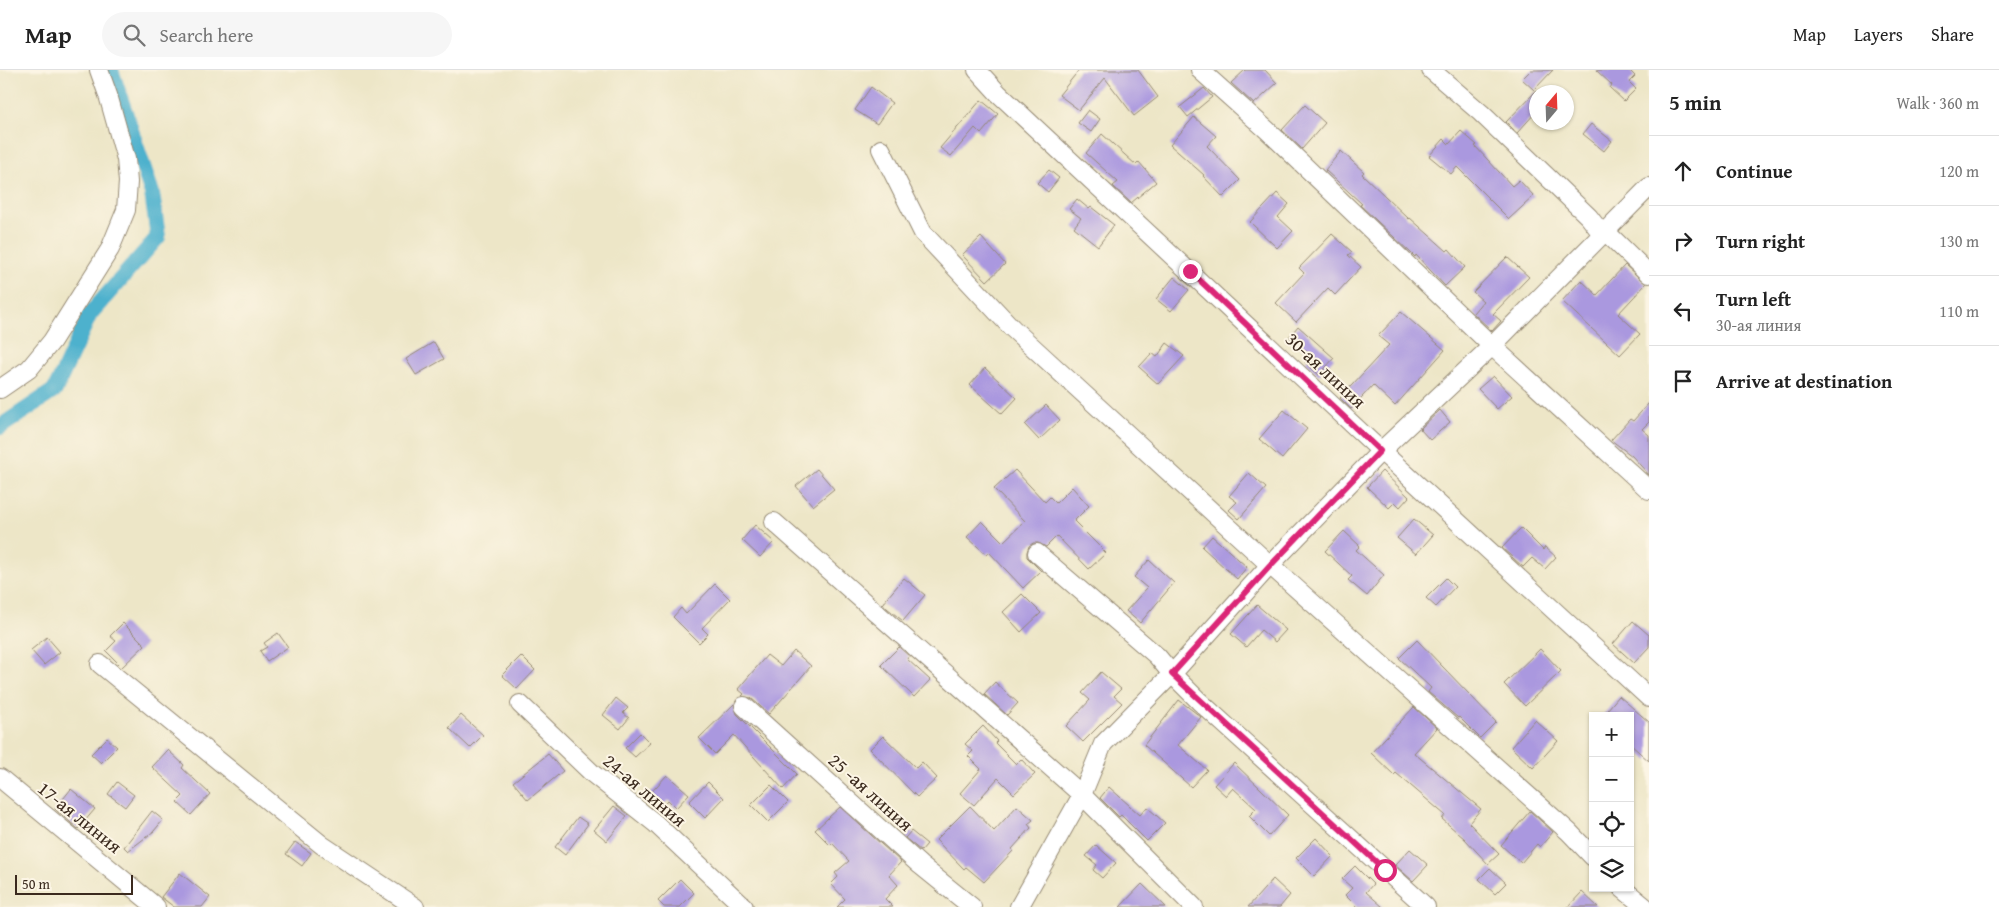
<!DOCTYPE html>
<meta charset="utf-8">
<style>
body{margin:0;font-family:"Gentium Book Plus",serif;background:#f6f6f6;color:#222}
.controls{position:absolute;right:15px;bottom:15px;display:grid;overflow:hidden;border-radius:0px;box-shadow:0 1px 4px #0004}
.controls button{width:45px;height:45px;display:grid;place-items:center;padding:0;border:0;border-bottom:1px solid #e0e0e0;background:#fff;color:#222;font:25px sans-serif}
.compass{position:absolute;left:1529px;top:15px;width:45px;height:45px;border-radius:50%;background:#fff;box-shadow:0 1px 4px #0004;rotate:19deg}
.scale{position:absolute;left:15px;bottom:12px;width:118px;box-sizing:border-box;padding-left:5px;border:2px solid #3b2a1e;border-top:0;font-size:14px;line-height:18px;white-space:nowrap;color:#3b2a1e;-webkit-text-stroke:4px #fcf5e5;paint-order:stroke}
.stop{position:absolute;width:15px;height:15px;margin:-11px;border:4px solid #db2777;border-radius:50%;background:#fff}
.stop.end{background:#db2777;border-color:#fff;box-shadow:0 1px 5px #0008}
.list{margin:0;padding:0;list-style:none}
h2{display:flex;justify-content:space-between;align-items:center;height:65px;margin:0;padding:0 20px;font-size:21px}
h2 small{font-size:16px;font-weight:400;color:#767676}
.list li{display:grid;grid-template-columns:32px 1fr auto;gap:15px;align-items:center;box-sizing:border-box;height:70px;padding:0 20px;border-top:1px solid #e0e0e0}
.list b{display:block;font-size:19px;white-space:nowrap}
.list p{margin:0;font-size:16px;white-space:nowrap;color:#767676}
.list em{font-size:16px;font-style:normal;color:#767676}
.icon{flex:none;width:28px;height:28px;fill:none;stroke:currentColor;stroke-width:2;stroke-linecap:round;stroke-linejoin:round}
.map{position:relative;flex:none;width:1649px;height:837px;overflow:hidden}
header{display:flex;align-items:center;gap:30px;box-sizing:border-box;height:70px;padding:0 25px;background:#fff;border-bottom:1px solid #e0e0e0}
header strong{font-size:24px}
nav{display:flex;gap:28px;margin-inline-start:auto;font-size:18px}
.search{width:350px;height:45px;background:#f6f6f6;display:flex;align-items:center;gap:12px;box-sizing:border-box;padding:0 18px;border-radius:28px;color:#767676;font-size:19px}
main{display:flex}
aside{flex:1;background:#fff}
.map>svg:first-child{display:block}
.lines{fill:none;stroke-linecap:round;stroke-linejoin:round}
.canal{stroke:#4eb1cd;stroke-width:16}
.building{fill:#aa98df}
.minor-casing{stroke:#948872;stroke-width:20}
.minor{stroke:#fff;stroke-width:18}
.route{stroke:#db2777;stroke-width:6}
.labels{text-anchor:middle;stroke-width:4;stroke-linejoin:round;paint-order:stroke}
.street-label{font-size:19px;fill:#3b2a1e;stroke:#fcf5e5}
</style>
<header>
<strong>Map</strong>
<div class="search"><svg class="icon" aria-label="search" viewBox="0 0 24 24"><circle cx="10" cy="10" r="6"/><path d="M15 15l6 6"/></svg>Search here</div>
<nav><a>Map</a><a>Layers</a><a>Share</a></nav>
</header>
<main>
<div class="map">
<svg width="1649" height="837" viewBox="0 0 1649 837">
<rect width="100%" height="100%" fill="#fcf5e5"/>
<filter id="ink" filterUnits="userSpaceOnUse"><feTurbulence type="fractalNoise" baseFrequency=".02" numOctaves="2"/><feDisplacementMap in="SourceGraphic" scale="10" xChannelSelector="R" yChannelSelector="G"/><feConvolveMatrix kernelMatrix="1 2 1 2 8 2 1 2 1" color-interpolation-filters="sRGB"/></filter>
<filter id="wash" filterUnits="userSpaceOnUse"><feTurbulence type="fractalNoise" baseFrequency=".0096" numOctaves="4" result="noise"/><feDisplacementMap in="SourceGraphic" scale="20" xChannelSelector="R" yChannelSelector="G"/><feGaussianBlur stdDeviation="1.12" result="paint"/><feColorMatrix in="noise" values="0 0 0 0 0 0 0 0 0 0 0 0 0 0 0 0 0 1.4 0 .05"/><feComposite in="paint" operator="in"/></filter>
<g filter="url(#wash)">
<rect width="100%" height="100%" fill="#ede6c7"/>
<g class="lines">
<path class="canal" d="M0,357L55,320L90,244L158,167L152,123L111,0"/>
</g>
<g id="blocks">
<g class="building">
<path d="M1079,0H1138L1158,27L1134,46L1105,8L1079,40L1059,25Z"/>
<path d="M1245,0H1265L1277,13L1254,34L1231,13Z"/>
<path d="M1531,0H1553L1534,20L1522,9Z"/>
<path d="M1596,0H1629L1635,6L1629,12L1636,19L1624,31L1610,18L1612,15Z"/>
<path d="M871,17L892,33L877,54L855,40Z"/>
<path d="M1204,18L1212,27L1188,47L1180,37Z"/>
<path d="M1536,21V42L1517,63L1506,52Z"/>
<path d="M981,30L998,44L981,64L975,58L951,86L940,78Z"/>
<path d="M1305,35L1325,53L1302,79L1282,60Z"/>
<path d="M1088,40L1100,49L1091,62L1078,53Z"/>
<path d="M1194,47L1216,66L1207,76L1240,110L1223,127L1203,106L1204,105L1170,75Z"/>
<path d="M1591,54L1612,71L1604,81L1583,64Z"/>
<path d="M1461,61L1477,75L1475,76L1512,116L1519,110L1534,126L1509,149L1457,97L1451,104L1429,86L1444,69L1449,74Z"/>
<path d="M1102,64L1136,95L1139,92L1156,112L1131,133L1113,116L1118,112L1086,83Z"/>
<path d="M1341,81L1364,102L1362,104L1409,149L1410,148L1447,181L1449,179L1465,197L1445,216L1416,185L1415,187L1412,184L1360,135L1362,134L1325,100Z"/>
<path d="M1049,100L1059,108L1048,122L1037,113Z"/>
<path d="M1277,123L1289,134L1278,147L1293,161L1277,178L1250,152Z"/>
<path d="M1077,129L1089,139L1091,137L1114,155L1098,176L1074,157L1081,148L1069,139Z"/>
<path d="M1332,164L1352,182L1348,185L1361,197L1335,225L1328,218L1296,252L1276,233L1304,203L1299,198Z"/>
<path d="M981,167L1005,194L987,211L962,185Z"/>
<path d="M1507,187L1529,207L1493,244L1501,251L1492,261L1473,243L1483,231L1473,222Z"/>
<path d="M1625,195L1646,214L1618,244L1640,264L1620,285L1562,231L1581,210L1597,225Z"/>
<path d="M1174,207L1189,220L1171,241L1156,229Z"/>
<path d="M1401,242L1445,280L1395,336L1373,315L1351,339L1340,328L1389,275L1378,266Z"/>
<path d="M1298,256L1334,288L1319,305L1305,292L1311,286L1289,267Z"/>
<path d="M434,272L444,289L416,305L406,289Z"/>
<path d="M1167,273L1184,286L1158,314L1139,297L1152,283L1157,287Z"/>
<path d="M985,298L1017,328L1002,344L970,315Z"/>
<path d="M1493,306L1512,326L1497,339L1478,319Z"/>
<path d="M1649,333V352L1642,359L1649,365V405L1632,386L1611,370L1630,349L1633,351Z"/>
<path d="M1046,335L1060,350L1039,370L1025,355Z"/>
<path d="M1284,340L1307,359L1282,389L1259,369Z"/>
<path d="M1440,340L1450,352L1430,370L1420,359Z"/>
<path d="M817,399L834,419L813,436L796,416Z"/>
<path d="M1015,400L1045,432L1050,427L1056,433L1072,417L1089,436L1074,451L1106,483L1089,499L1057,466L1046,477L1038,473H1033L1029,476L1027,482V487L1041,501L1023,518L989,482L987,485L967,467L982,451L1003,472L1025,451L994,419Z"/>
<path d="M1382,401L1409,427L1400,437L1395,432L1389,438L1367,417Z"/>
<path d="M1249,403L1266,418L1239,449L1229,440L1237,432L1229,426Z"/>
<path d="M1414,449L1433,465L1416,484L1397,468Z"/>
<path d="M755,455L774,472L760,487L742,470Z"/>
<path d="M1521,458L1543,480L1545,477L1556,487L1545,499L1532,488L1523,497L1502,478Z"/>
<path d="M1344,461L1360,476L1356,480L1384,505L1367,526L1348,510L1352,506L1325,481Z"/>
<path d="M1212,466L1247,497L1237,509L1202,477Z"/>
<path d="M1149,490L1174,513L1140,553L1126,541L1147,518L1134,507Z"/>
<path d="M904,508L925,525L903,551L882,534Z"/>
<path d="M1446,508L1455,517L1436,537L1426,528Z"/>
<path d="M715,514L730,529L702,558L708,564L699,573L673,547L681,538L686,544Z"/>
<path d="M1022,524L1041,543L1021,562L1003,542Z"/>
<path d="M1257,535L1286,560L1275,572L1261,560L1246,577L1231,564Z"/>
<path d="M1633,551L1649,565V577L1634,593L1613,574Z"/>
<path d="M123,553L145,575L122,597L106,581L116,571L110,566Z"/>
<path d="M278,563L288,577L267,591L260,581L267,577L264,573Z"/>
<path d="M47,567L60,582L44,595L31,580Z"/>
<path d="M1417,570L1496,652L1480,668L1459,647L1458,648L1428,622L1431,618L1399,588Z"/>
<path d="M899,577L909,586L907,589L930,610L914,627L881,595Z"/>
<path d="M1540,579L1561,601L1525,636L1504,614Z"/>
<path d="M794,581L811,596L769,644L751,628L742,626L744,624L738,619L767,585L781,596Z"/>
<path d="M521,586L535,600L517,619L502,605Z"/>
<path d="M1101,602L1121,619L1114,626L1122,633L1083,672L1066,656L1090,630L1082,623Z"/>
<path d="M995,612L1018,633L1007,645L984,624Z"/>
<path d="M1619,626L1649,652V691L1630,674V646H1602Z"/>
<path d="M616,628L628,638L623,643L629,648L620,659L603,645Z"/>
<path d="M1179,630L1201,647L1178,675L1207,700L1191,717L1144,675Z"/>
<path d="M734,634L737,644L797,704L783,719L734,665L715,684L699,668Z"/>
<path d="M1414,637L1437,658L1414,683L1481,739L1469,753L1499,784L1488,794L1465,769L1442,749L1445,745L1396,703L1394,705L1371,683Z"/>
<path d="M461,645L483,665L470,678L449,658Z"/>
<path d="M1535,650L1558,671L1533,698L1511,677Z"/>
<path d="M983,656L997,671L995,673L1016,694L1021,689L1035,704L1014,724L998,708L974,735L960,723L981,699L968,686L973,681L965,674Z"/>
<path d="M640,663L650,673L635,687L625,678Z"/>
<path d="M883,666L916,698L922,692L937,708L917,727L870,679Z"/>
<path d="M107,668L117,677L101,693L91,684Z"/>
<path d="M168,680L184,695L182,698L210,724L191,745L177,732L183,726L152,697Z"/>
<path d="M548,684L563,701L528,730L513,712Z"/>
<path d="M1234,693L1288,745L1269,766L1249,746L1256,739L1233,718L1226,726L1214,715Z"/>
<path d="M667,705L689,724L676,738L668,730L659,740L646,728Z"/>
<path d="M117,712L134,725L125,737L108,724Z"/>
<path d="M708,712L724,728L705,748L689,732Z"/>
<path d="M771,715L788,732L768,752L751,735Z"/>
<path d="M1109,717L1140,745L1147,737L1165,753L1147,771L1121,745L1119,747L1100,728Z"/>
<path d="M71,719L95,739L78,759L55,739Z"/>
<path d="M614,736L627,746L607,771L594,760Z"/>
<path d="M970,736L994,761L1017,736L1033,750L1028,754L1031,758L1012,779L1013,781L984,812L966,797L964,799L936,770Z"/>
<path d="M840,737L901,792L889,805L898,815L885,829L893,837H837L845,829L831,814L838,807L835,803L849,791L832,773L830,775L815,760Z"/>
<path d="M152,741L163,750L154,761L128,781L124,777Z"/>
<path d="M1530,741L1553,762L1540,777L1537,774L1521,793L1501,775Z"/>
<path d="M578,747L588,754L565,785L555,777Z"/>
<path d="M911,761L927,774L921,781L905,768Z"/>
<path d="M1316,768L1333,786L1314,806L1296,788Z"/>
<path d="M295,772L311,783L302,796L286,784Z"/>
<path d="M1096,775L1116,793L1102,808L1093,800L1097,795L1086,786Z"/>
<path d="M1410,779L1428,795L1413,811L1395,795Z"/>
<path d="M1355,796L1373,814L1366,822L1383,837H1357L1345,825L1352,818L1342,809Z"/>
<path d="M1490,798L1506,813L1495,824L1479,809Z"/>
<path d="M180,803L210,827L202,837H174L161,827Z"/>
<path d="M680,809L694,823L680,837H664L658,831Z"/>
<path d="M1273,809L1290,825L1280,837H1248Z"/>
<path d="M1142,814L1166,837H1120Z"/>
<path d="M1582,822L1598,837H1568Z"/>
</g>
</g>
</g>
<g filter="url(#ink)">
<use href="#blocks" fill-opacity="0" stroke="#948872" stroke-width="1"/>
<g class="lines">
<g class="minor-casing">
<g id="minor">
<path d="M977,0L998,23L1381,381L1649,628"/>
<path d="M1200,0L1267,60L1492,276L1649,420"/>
<path d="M1431,0L1481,43L1589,147L1602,164"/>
<path d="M881,79L923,163L1012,258L1270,495L1569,762L1593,787"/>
<path d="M1605,161L1649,204"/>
<path d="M0,319L29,299L52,271L110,179L126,140L128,112L126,89L108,25L99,0"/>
<path d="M774,452L1082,725L1194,837"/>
<path d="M1037,483L1157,586L1172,604L1199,631L1426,837"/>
<path d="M100,594L322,775L415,837"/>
<path d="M520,634L593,704L656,754L744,837"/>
<path d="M744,636L920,795L972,837"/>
<path d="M0,708L156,837"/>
<path d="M1622,818L1645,837"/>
<path d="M1019,837L1082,725L1103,674L1172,604L1270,495L1381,381L1492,276L1649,117"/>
</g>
</g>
<use href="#minor" class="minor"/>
</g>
</g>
<g class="lines" filter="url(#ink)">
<path class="route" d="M1190,201L1380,381L1270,496L1172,604L1385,800"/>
</g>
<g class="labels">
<g class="street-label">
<text transform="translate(1326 300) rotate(43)" y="7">30-ая линия</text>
<text transform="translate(645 720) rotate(40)" y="7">24-ая линия</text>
<text transform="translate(871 722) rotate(42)" y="7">25 -ая линия</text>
<text transform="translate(80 747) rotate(39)" y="7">17-ая линия</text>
</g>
</g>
</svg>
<div class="controls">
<button>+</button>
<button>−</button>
<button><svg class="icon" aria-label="locate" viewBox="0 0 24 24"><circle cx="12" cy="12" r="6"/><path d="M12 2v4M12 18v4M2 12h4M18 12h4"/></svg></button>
<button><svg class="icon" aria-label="layers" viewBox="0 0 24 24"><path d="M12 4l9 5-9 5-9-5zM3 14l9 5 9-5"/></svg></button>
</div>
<svg class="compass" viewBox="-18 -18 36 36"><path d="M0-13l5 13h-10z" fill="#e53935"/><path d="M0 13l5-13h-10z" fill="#767676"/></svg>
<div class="scale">50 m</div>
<div class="stop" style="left:1385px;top:800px"></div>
<div class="stop end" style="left:1190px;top:201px"></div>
</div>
<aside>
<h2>5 min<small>Walk · 360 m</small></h2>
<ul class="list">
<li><svg class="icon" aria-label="ahead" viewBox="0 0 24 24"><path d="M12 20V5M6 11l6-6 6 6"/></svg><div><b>Continue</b></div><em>120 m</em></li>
<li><svg class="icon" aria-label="right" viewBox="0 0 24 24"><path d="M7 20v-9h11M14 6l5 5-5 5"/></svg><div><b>Turn right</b></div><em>130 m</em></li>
<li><svg class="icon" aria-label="left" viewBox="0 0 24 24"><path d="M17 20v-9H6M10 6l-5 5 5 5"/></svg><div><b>Turn left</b><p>30-ая линия</p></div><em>110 m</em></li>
<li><svg class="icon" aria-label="arrive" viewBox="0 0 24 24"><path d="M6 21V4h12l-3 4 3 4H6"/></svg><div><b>Arrive at destination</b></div></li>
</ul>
</aside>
</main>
